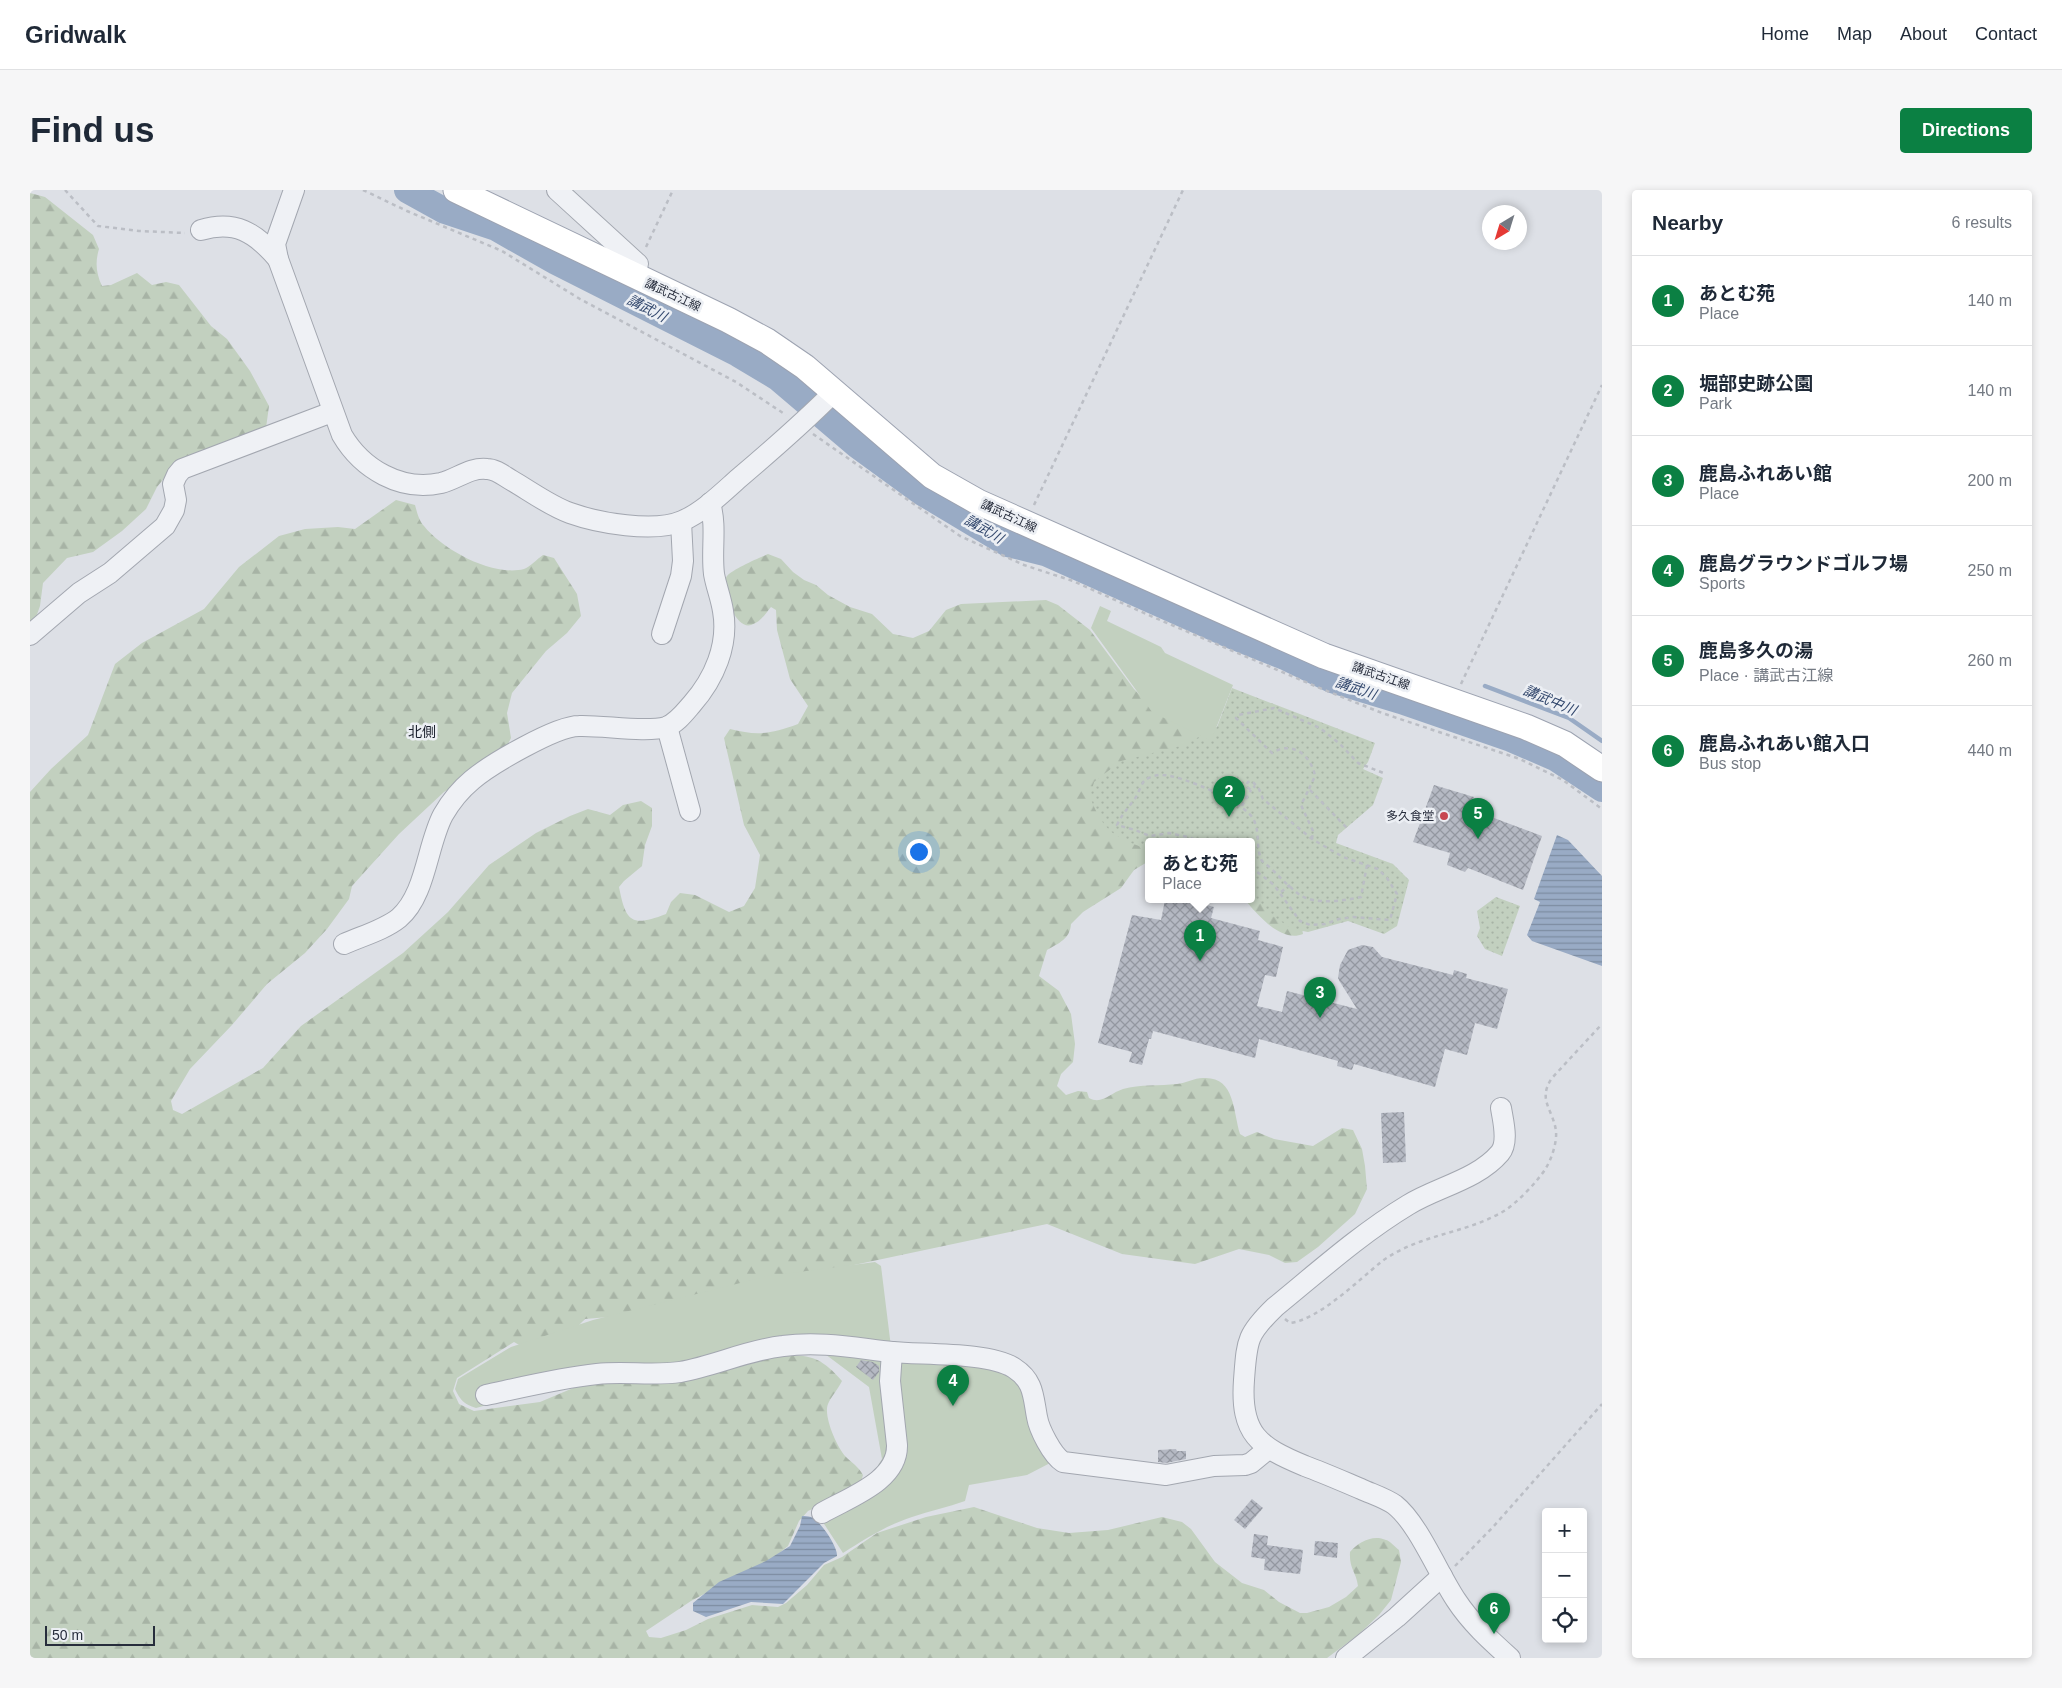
<!DOCTYPE html>
<meta charset="utf-8">
<style>
body{margin:0;font-family:Arial,"Noto Sans JP",sans-serif;background:#f6f6f7;color:#1f2937}
.controls{position:absolute;right:15px;bottom:15px;display:grid;overflow:hidden;border-radius:5px;box-shadow:0 2px 8px #0003}
.controls button{width:45px;height:45px;display:grid;place-items:center;padding:0;border:0;border-bottom:1px solid #e0e1e3;background:#fff;color:#1f2937;font:25px sans-serif}
.compass{position:absolute;left:1452px;top:15px;width:45px;height:45px;border-radius:50%;background:#fff;box-shadow:0 2px 8px #0003;rotate:218deg}
.scale{position:absolute;left:15px;bottom:12px;width:110px;box-sizing:border-box;padding-left:5px;border:2px solid #272d3c;border-top:0;font-size:14px;line-height:18px;white-space:nowrap;color:#272d3c;-webkit-text-stroke:4px #eceff4;paint-order:stroke}
.you{position:absolute;left:888px;top:661px;width:18px;height:18px;margin:-12px;border:4px solid #fff;border-radius:50%;background:#1a73e8;box-shadow:0 0 0 8px #1a73e833}
.badge{display:grid;place-items:center;width:32px;height:32px;border-radius:50%;background:#0b8043;color:#fff;font-size:16px;font-weight:700}
.pin{position:absolute;translate:-50% -41px;filter:drop-shadow(0 1px 2px #0008)}
.pin::after{content:'';position:absolute;top:26px;width:18px;height:15px;background:inherit;clip-path:polygon(0 0,100% 0,50% 100%)}
.popup{position:absolute;left:1115px;top:648px;width:110px;height:65px;box-sizing:border-box;display:grid;place-content:center;border-radius:5px;background:#fff;filter:drop-shadow(0 1px 4px #0005);font-size:16px;white-space:nowrap;color:#747a83}
.popup b{font-size:19px;color:#1f2937}
.popup::after{content:'';position:absolute;left:50%;top:100%;margin-left:-10px;border:10px solid transparent;border-top-color:#fff}
.list{margin:0;padding:0;list-style:none}
h2{display:flex;justify-content:space-between;align-items:center;height:65px;margin:0;padding:0 20px;font-size:21px}
h2 small{font-size:16px;font-weight:400;color:#747a83}
.list li{display:grid;grid-template-columns:32px 1fr auto;gap:15px;align-items:center;box-sizing:border-box;height:90px;padding:0 20px;border-top:1px solid #e0e1e3}
.list b{display:block;font-size:19px;white-space:nowrap}
.list p{margin:0;font-size:16px;white-space:nowrap;color:#747a83}
.list em{font-size:16px;font-style:normal;color:#747a83}
.icon{flex:none;width:28px;height:28px;fill:none;stroke:currentColor;stroke-width:2;stroke-linecap:round;stroke-linejoin:round}
.map{position:relative;flex:none;width:1572px;height:1468px;overflow:hidden;border-radius:5px}
header{display:flex;align-items:center;gap:30px;box-sizing:border-box;height:70px;padding:0 25px;background:#fff;border-bottom:1px solid #e0e1e3}
header strong{font-size:24px}
nav{display:flex;gap:28px;margin-inline-start:auto;font-size:18px}
.intro{display:flex;align-items:center;justify-content:space-between;box-sizing:border-box;height:120px;padding:0 30px}
h1{margin:0;font-size:35px}
.button{padding:12px 22px;border-radius:5px;background:#0b8043;color:#fff;font-size:18px;font-weight:700}
main{display:flex;gap:30px;padding:0 30px}
aside{flex:1;background:#fff;border-radius:5px;box-shadow:0 2px 8px #0003}
.map>svg:first-child{display:block}
.forest{fill:url(#forest-firs)}
.park{fill:url(#park-dots)}
.garden{fill:#c2d0bf}
.water{fill:url(#water-rules)}
.lines{fill:none;stroke-linecap:round;stroke-linejoin:round}
.stream{stroke:#99abc5;stroke-width:4.5}
.river{stroke:#99abc5;stroke-width:26}
.building{fill:url(#building-cross-hatch)}
.minor-casing{stroke:#a3a7b0;stroke-width:22}
.major-casing{stroke:#9da3b1;stroke-width:27}
.path{stroke:#bbbec5;stroke-width:2.5;stroke-dasharray:4 4;stroke-linecap:butt}
.minor{stroke:#eff1f5;stroke-width:20}
.major{stroke:#fff;stroke-width:25}
.poi-dot{fill:#c7464f;stroke:#eceff4;stroke-width:2}
.labels{text-anchor:middle;stroke-width:5;stroke-linejoin:round;paint-order:stroke}
.street-label{font-size:12px;fill:#272d3c;stroke:#eceff4}
.poi-label{font-size:12px;fill:#272d3c;stroke:#eceff4;text-anchor:end}
.water-label{font-size:14px;font-style:italic;fill:#34496e;stroke:#eceff4}
.neighbourhood-label{font-size:14px;fill:#1a1f2d;stroke:#eceff4}
</style>
<header>
<strong>Gridwalk</strong>
<nav><a>Home</a><a>Map</a><a>About</a><a>Contact</a></nav>
</header>
<div class="intro"><h1>Find us</h1><a class="button">Directions</a></div>
<main>
<div class="map">
<svg width="1572" height="1468" viewBox="0 0 1572 1468">
<defs>
<pattern id="forest-firs" width="22" height="20" patternUnits="userSpaceOnUse" patternTransform="scale(1.25)"><rect width="22" height="20" fill="#c2d0bf"/><path d="M5 1l3.5 6h-7zM16 11l3.5 6h-7z" fill="#a7b3a5"/></pattern>
<pattern id="park-dots" width="8" height="8" patternUnits="userSpaceOnUse" patternTransform="scale(1.25)"><rect width="8" height="8" fill="#c2d0bf"/><path d="M2 2h.1M6 6h.1" fill="none" stroke="#a7b3a5" stroke-width="1.8" stroke-linecap="round"/></pattern>
<pattern id="water-rules" width="6" height="5" patternUnits="userSpaceOnUse" patternTransform="scale(1.25)"><rect width="6" height="5" fill="#99abc5"/><path d="M0 2.5h6" fill="none" stroke="#7d8ca1"/></pattern>
<pattern id="building-cross-hatch" width="8" height="8" patternUnits="userSpaceOnUse" patternTransform="scale(1.25)"><rect width="8" height="8" fill="#b5b9c3"/><path d="M0 0l8 8M0 8l8-8" fill="none" stroke="#9397a0"/></pattern>
</defs>
<rect width="100%" height="100%" fill="#dde0e6"/>
<g class="forest">
<path d="M0,3L15,7L63,45L69,59C65,72 66,83 72,96L81,95L107,83L122,95L136,92L149,95L181,136L197,149L220,181L239,216L236,238L144,276L127,297L116,319L92,341L63,362L37,368L13,393L10,416L4,433L0,437Z"/>
<path d="M366,310L385,315C387,322 389,331 394,336C413,360 463,387 494,379C500,377 507,369 513,365L524,368L547,404L551,426L537,443L516,461L482,503L477,523L481,548L471,568L414,602L369,644L322,696L319,709L297,739L275,763L237,794L202,835L160,879L141,911L143,920L152,924L233,878L271,836L373,763L418,722L459,675L506,643L540,626L558,619L580,625L593,615L611,611L622,618V636L615,655L612,676L594,691L589,697C596,733 602,737 636,724L641,712L650,703L665,705L699,722L714,716L725,698L730,665L714,635L694,548L700,539C727,546 741,544 768,534L778,516L760,489L747,440L746,420L741,417C735,424 731,432 721,435C705,440 689,396 697,386C703,379 729,368 738,364L751,369L763,382L774,390L786,395L798,405L820,417L842,424L863,444L883,448L899,441L916,420L931,414L1016,410L1028,415L1060,440L1104,499L1130,525L1174,541L1211,621L1272,738L1273,744C1251,753 1228,725 1215,710H1221V652H1119V671L1104,680L1091,698L1053,722L1041,734C1040,749 1029,753 1017,760L1009,786L1029,801L1041,824L1045,854L1043,872L1031,884L1027,896L1036,905L1048,901L1057,902L1059,908C1072,915 1080,903 1093,899C1110,894 1130,896 1147,894C1156,893 1164,888 1173,888C1205,886 1203,921 1210,944L1215,947L1227,942L1244,949L1283,956L1312,938L1323,940L1332,959L1335,976L1337,999L1325,1024L1288,1057L1267,1072L1255,1073L1239,1065L1209,1059L1165,1074L1092,1064L1017,1034L579,1127L555,1129L543,1141L498,1160L484,1152L427,1188L423,1201L429,1214L444,1221L510,1212L548,1196L734,1167C771,1165 786,1160 812,1191C808,1199 801,1207 798,1214C793,1226 807,1257 815,1266C822,1273 828,1276 833,1285L831,1292L806,1308L778,1321L769,1331L758,1356L730,1379L689,1396L661,1411L616,1441L619,1447L631,1448L656,1440L678,1429L722,1415L748,1417L756,1413L777,1395L794,1375L812,1367L847,1343L896,1327L944,1317L1007,1338L1039,1343L1078,1340L1132,1327L1152,1332L1161,1339L1185,1372L1212,1393L1234,1400L1249,1412L1270,1423H1277L1299,1417L1316,1407L1328,1396C1326,1381 1319,1379 1320,1362C1328,1352 1343,1344 1356,1350C1360,1351 1365,1357 1369,1360L1371,1372L1361,1410L1349,1425L1328,1445L1297,1468H0V602L21,579L58,545L85,474L112,453L174,419L209,377L249,346L275,339L308,337L325,339Z"/>
</g>
<g class="park">
<path d="M1202,498L1345,553L1338,572L1333,579L1353,588L1343,615L1308,645L1306,653L1363,674L1379,690L1367,736L1354,744L1318,731L1278,742L1262,739L1243,726L1221,703V652H1119V659L1114,658C1082,646 1073,640 1060,607L1064,592L1091,571L1154,555L1187,537Z"/>
<path d="M1466,707L1490,716L1472,766L1455,759L1447,746L1450,738L1447,721Z"/>
</g>
<g class="garden">
<path d="M1070,416L1081,421L1077,431L1131,457L1135,463L1203,495L1181,551L1122,522L1061,438Z"/>
<path d="M845,1072L851,1076L861,1157L958,1170L988,1184L1024,1271L997,1285L939,1295L935,1311C918,1317 900,1321 882,1327C857,1335 835,1349 813,1363L787,1323L841,1287L852,1269L839,1197L791,1161L734,1163L538,1193L446,1218C434,1214 430,1210 425,1199L428,1189L481,1157L563,1130L738,1086Z"/>
</g>
<g class="water">
<path d="M1527,645L1538,650L1572,686V776L1502,751L1497,745L1510,712L1504,709Z"/>
<path d="M772,1326C775,1326 778,1326 781,1327C790,1330 808,1357 807,1366L794,1373L753,1414L721,1412L676,1427L663,1421V1413L689,1392L736,1371L760,1356L770,1336Z"/>
</g>
<g class="lines">
<path class="stream" d="M1455,496L1539,528L1572,551"/>
<path class="river" d="M377,0L415,21L466,38L526,72L708,164L748,188L828,256L891,302L978,354L1015,363L1199,445L1257,468L1302,490L1371,511L1481,549L1525,568L1572,599"/>
</g>
<g class="building">
<path d="M1404,595L1444,607L1440,619L1512,646L1493,700L1438,678L1435,682L1417,675L1420,663L1383,652Z"/>
<path d="M1135,710H1178L1177,715L1184,717L1181,728L1230,741L1228,750L1253,757L1246,787L1235,785L1227,816L1252,822L1257,801L1327,819L1310,792L1308,788L1310,775L1318,760L1332,755L1343,757L1352,767L1423,785L1424,780L1437,784L1436,788L1478,799L1467,839L1445,833L1437,865L1415,859L1405,897L1324,874L1322,880L1307,876L1308,871L1229,849L1225,868L1123,841L1121,849H1119L1112,875L1099,872L1102,862L1068,853L1102,725L1131,730Z"/>
<path d="M1374,922L1376,972L1353,973L1351,923Z"/>
<path d="M831,1170L843,1172L849,1176V1182L843,1190L826,1177Z"/>
<path d="M1146,1259L1147,1261H1156V1269L1136,1273L1128,1272V1260Z"/>
<path d="M1222,1309L1233,1318L1215,1339L1204,1330Z"/>
<path d="M1224,1344L1238,1346L1237,1355L1273,1360L1270,1384L1234,1380L1235,1369L1221,1367Z"/>
<path d="M1285,1351L1308,1353L1307,1368L1284,1365Z"/>
</g>
<g class="lines">
<g class="minor-casing">
<g id="minor">
<path d="M264,0L245,54L248,69L312,245C332,279 371,302 411,293C427,289 440,277 457,279C466,279 474,286 481,290C500,301 520,316 540,323C568,333 624,343 652,331C673,322 692,303 709,288C742,260 774,232 804,202"/>
<path d="M527,0L608,74"/>
<path d="M171,40C205,30 225,42 248,69"/>
<path d="M632,444L651,386L653,371L651,332"/>
<path d="M0,445L49,403L80,383L135,336L144,320L146,310L143,294L147,285L152,279L302,222"/>
<path d="M637,537L660,621"/>
<path d="M314,754C332,746 354,740 369,728C396,705 397,655 413,625C421,611 430,600 442,590C461,574 526,536 549,536C573,535 615,543 636,537C647,533 655,522 662,514C684,489 699,455 693,421C691,408 686,396 684,384C681,360 687,337 680,313"/>
<path d="M1471,918C1473,931 1479,952 1470,963C1447,990 1407,997 1378,1015C1330,1044 1288,1082 1245,1117C1216,1145 1217,1151 1214,1190C1210,1244 1229,1257 1275,1276C1294,1283 1312,1291 1331,1299C1342,1304 1355,1308 1365,1315C1388,1333 1409,1385 1426,1410C1441,1433 1460,1450 1480,1468"/>
<path d="M456,1205C493,1197 530,1188 567,1184C594,1181 624,1186 650,1182C685,1176 717,1160 753,1156C790,1151 825,1158 862,1162C893,1165 959,1162 984,1178C1004,1191 1003,1206 1007,1227C1009,1239 1022,1265 1033,1272L1136,1285L1184,1276L1215,1275L1221,1273L1238,1259"/>
<path d="M792,1323C820,1307 868,1291 867,1255L860,1191L862,1162"/>
<path d="M1316,1468L1367,1427L1412,1386"/>
</g>
</g>
<g class="major-casing">
<path id="major" d="M426,0L698,130L737,151L775,177L902,286L948,312L1294,466L1496,537L1535,554L1572,579"/>
</g>
<g class="path">
<path d="M35,0L68,36L109,41L155,43"/>
<path d="M333,0L377,21L472,61L550,109L706,192L756,225"/>
<path d="M616,57L643,0"/>
<path d="M783,244L930,346L994,375L1043,391L1123,427L1292,499L1352,523L1490,569L1533,590L1572,619"/>
<path d="M1004,315L1153,0"/>
<path d="M1431,494L1572,195"/>
<path d="M1279,599L1285,586C1281,565 1262,550 1242,563L1206,528L1208,525L1244,518L1290,538L1310,554L1328,573L1356,584"/>
<path d="M1212,616L1221,600"/>
<path d="M1282,649L1283,641L1271,615L1279,599L1317,638"/>
<path d="M1172,652L1158,647L1139,643L1120,646L1105,640L1087,635C1092,624 1099,617 1106,607C1109,602 1111,594 1115,590C1119,587 1129,584 1133,585C1153,586 1211,611 1222,627C1231,640 1225,657 1232,671C1245,681 1256,695 1270,705C1285,715 1314,711 1331,707L1337,675"/>
<path d="M1221,677L1244,695L1270,731L1280,735L1295,734L1309,729L1323,727L1360,730L1367,704L1357,688L1348,679L1313,667L1282,649L1233,609L1229,599L1222,591L1218,592L1216,596L1221,600L1225,596"/>
<path d="M1251,702L1260,695"/>
<path d="M1255,1129L1260,1133C1288,1130 1329,1090 1351,1072C1388,1044 1436,1044 1474,1021C1487,1013 1508,991 1516,978C1522,968 1527,952 1526,941C1523,919 1507,910 1522,888L1572,834"/>
<path d="M1425,1376L1463,1337L1572,1214"/>
</g>
<use href="#minor" class="minor"/>
<use href="#major" class="major"/>
</g>
<circle class="poi-dot" cx="1414" cy="626" r="5"/>
<g class="labels">
<g class="street-label">
<text transform="translate(643 105) rotate(25)" y="4">講武古江線</text>
<text transform="translate(979 326) rotate(25)" y="4">講武古江線</text>
<text transform="translate(1351 486) rotate(19)" y="4">講武古江線</text>
</g>
<g class="poi-label">
<text x="1404" y="630">多久食堂</text>
</g>
<g class="water-label">
<text transform="translate(617 118) rotate(27)" y="5">講武川</text>
<text transform="translate(954 339) rotate(30)" y="5">講武川</text>
<text transform="translate(1326 498) rotate(19)" y="5">講武川</text>
<text transform="translate(1520 510) rotate(23)" y="5">講武中川</text>
</g>
<g class="neighbourhood-label">
<text x="392" y="547">北側</text>
</g>
</g>
</svg>
<div class="controls">
<button>+</button>
<button>−</button>
<button><svg class="icon" aria-label="locate" viewBox="0 0 24 24"><circle cx="12" cy="12" r="6"/><path d="M12 2v4M12 18v4M2 12h4M18 12h4"/></svg></button>
</div>
<svg class="compass" viewBox="-18 -18 36 36"><path d="M0-13l5 13h-10z" fill="#e53935"/><path d="M0 13l5-13h-10z" fill="#747a83"/></svg>
<div class="scale">50 m</div>
<div class="you"></div>
<div class="pin badge" style="left:1170px;top:771px">1</div>
<div class="popup"><b>あとむ苑</b>Place</div>
<div class="pin badge" style="left:1199px;top:627px">2</div>
<div class="pin badge" style="left:1290px;top:828px">3</div>
<div class="pin badge" style="left:923px;top:1216px">4</div>
<div class="pin badge" style="left:1448px;top:649px">5</div>
<div class="pin badge" style="left:1464px;top:1444px">6</div>
</div>
<aside>
<h2>Nearby<small>6 results</small></h2>
<ul class="list">
<li><span class="badge">1</span><div><b>あとむ苑</b><p>Place</p></div><em>140 m</em></li>
<li><span class="badge">2</span><div><b>堀部史跡公園</b><p>Park</p></div><em>140 m</em></li>
<li><span class="badge">3</span><div><b>鹿島ふれあい館</b><p>Place</p></div><em>200 m</em></li>
<li><span class="badge">4</span><div><b>鹿島グラウンドゴルフ場</b><p>Sports</p></div><em>250 m</em></li>
<li><span class="badge">5</span><div><b>鹿島多久の湯</b><p>Place · 講武古江線</p></div><em>260 m</em></li>
<li><span class="badge">6</span><div><b>鹿島ふれあい館入口</b><p>Bus stop</p></div><em>440 m</em></li>
</ul>
</aside>
</main>
